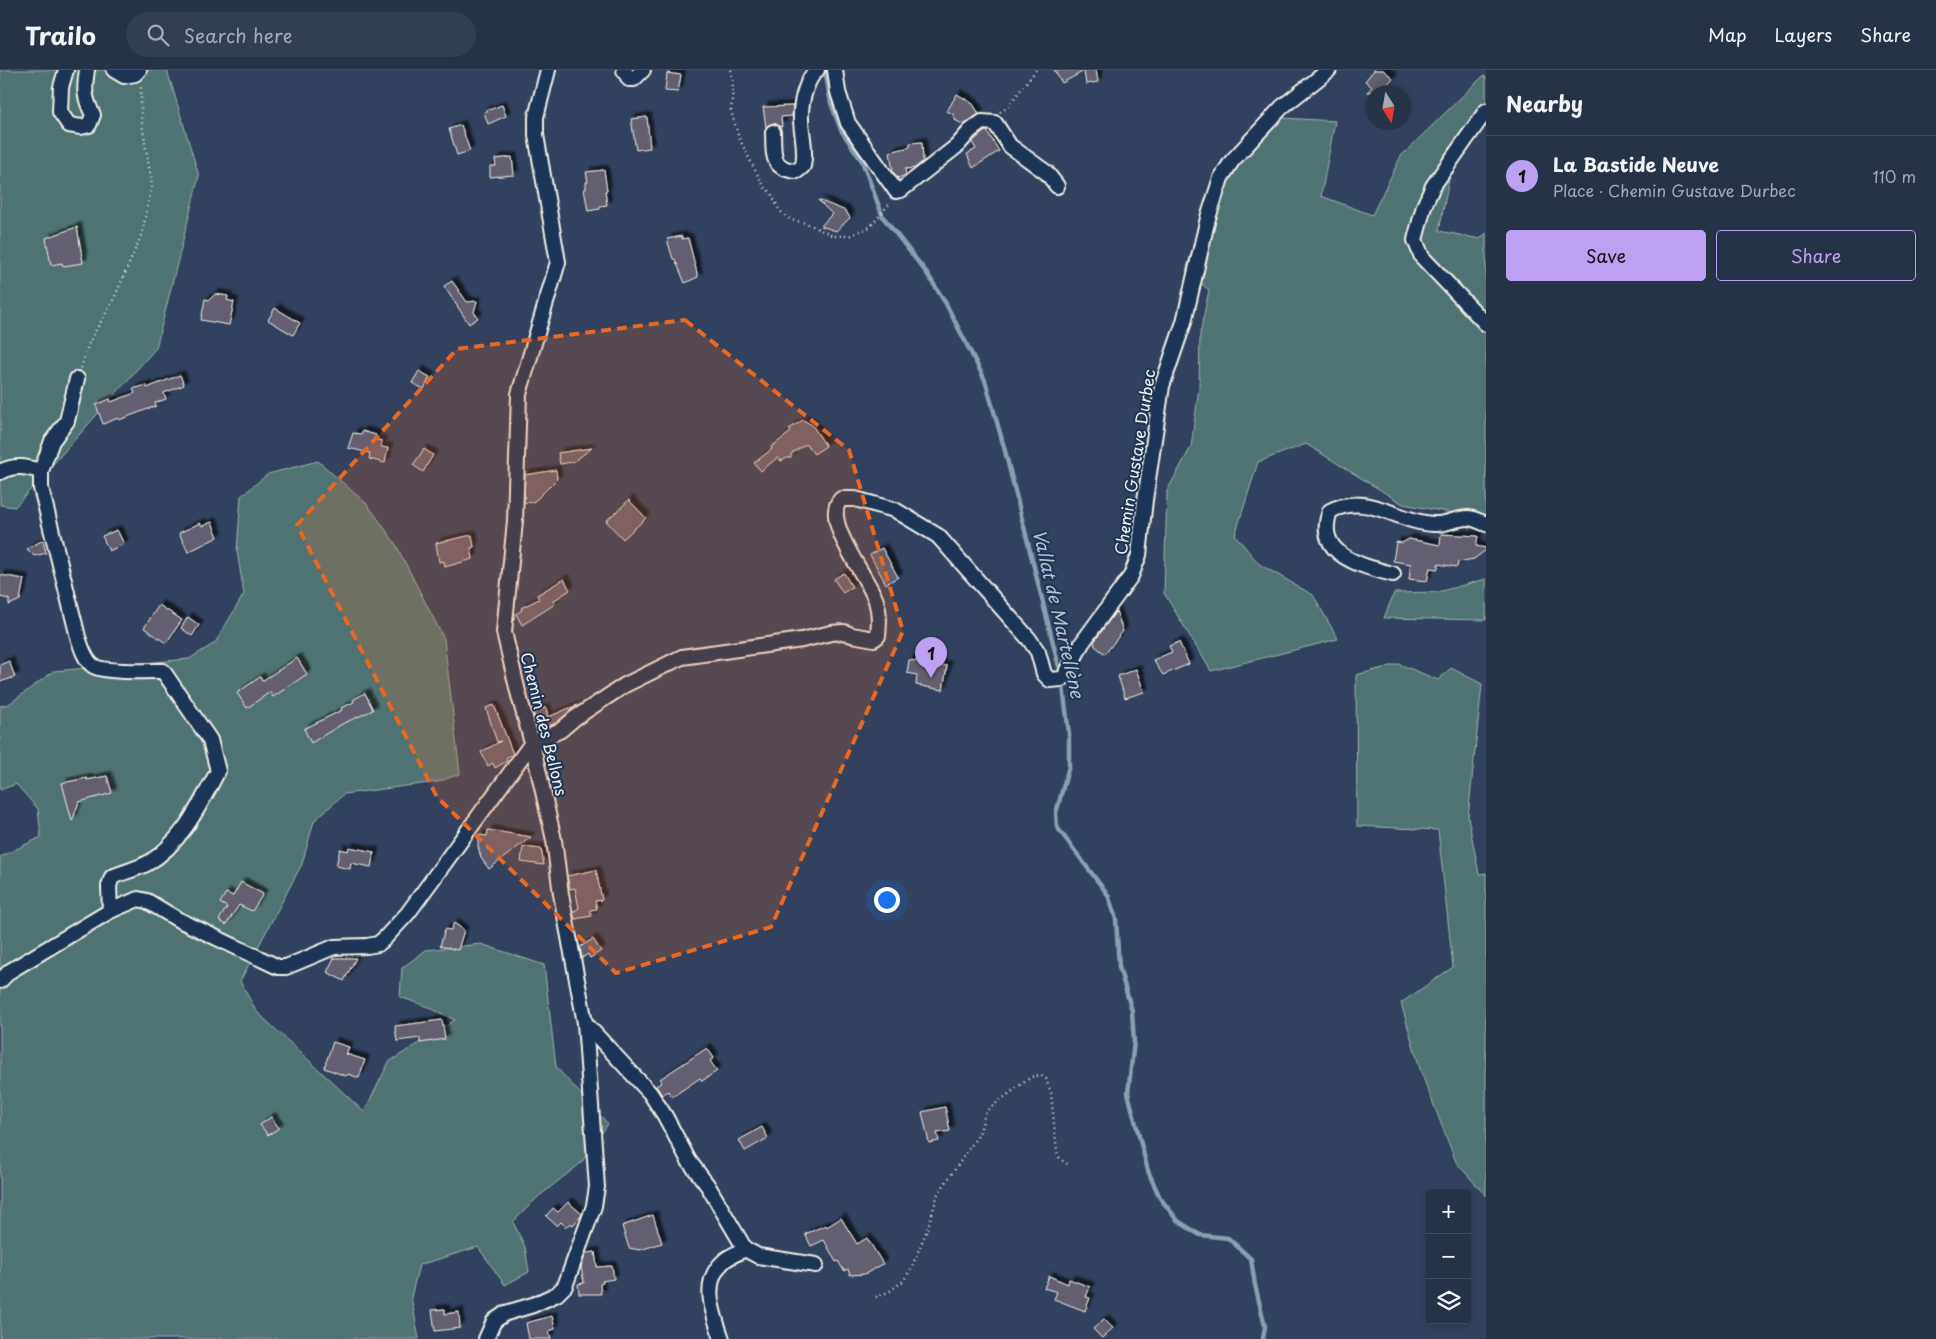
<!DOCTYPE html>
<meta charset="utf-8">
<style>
body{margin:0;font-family:"Playpen Sans",sans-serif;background:#323e51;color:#f1f3f6}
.controls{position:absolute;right:15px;bottom:15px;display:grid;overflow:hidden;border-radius:5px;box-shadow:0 2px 8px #0003}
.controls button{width:45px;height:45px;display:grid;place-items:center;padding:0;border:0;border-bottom:1px solid #424d5f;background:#263246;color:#f1f3f6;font:25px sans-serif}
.compass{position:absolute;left:1366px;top:15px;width:45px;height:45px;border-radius:50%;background:#263246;box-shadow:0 2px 8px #0003;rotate:169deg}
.you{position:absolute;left:886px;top:829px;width:18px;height:18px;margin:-12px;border:4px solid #fff;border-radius:50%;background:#1a73e8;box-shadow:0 0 0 8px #1a73e833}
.badge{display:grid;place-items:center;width:32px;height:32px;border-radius:50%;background:#bca0f2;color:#111;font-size:16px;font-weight:700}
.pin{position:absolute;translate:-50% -41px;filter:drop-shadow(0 1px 2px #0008)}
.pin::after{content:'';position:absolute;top:26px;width:18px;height:15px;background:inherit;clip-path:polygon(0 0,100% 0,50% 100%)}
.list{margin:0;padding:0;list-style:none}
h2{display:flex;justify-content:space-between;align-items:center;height:65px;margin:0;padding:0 20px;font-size:21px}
h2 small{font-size:16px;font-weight:400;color:#a4aab3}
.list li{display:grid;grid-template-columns:32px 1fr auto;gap:15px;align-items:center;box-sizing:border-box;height:80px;padding:0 20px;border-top:1px solid #424d5f}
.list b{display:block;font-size:19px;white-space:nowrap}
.list p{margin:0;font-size:16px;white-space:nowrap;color:#a4aab3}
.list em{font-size:16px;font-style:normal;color:#a4aab3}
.actions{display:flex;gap:10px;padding:15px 20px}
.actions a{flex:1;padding:11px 0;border:1px solid #bca0f2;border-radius:5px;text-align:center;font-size:18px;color:#bca0f2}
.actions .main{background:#bca0f2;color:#111}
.icon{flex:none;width:28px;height:28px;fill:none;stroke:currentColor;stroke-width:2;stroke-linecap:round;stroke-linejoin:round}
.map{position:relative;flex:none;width:1486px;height:1269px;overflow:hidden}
header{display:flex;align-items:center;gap:30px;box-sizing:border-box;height:70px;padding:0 25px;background:#263246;border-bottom:1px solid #424d5f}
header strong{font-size:24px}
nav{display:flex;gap:28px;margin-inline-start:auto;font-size:18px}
.search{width:350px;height:45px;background:#323e51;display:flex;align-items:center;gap:12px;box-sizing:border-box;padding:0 18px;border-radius:28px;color:#a4aab3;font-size:19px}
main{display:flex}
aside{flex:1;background:#263246}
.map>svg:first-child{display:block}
.green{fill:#507373;stroke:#a2b2ae}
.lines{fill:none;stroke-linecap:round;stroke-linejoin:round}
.stream{stroke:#89a0b0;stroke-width:4.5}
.building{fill:#635f70;stroke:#f4f1e8;filter:url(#shadow)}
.minor-casing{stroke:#f4f1e8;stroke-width:18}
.path{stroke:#f4f1e8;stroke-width:2.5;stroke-dasharray:1 4;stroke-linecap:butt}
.minor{stroke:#1d3557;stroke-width:14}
.marked{fill:#e96822;fill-opacity:0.2;stroke:#e96822;stroke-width:4;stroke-dasharray:10 6;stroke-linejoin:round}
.labels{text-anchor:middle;stroke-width:4;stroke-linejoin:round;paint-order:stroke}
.street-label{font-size:16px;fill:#f4f1e8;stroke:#1d3557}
.water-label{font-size:18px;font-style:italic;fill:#b6c2c7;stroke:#1d3557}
</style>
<header>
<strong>Trailo</strong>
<div class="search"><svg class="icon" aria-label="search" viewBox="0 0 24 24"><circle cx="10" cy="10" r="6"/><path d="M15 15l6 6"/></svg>Search here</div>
<nav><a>Map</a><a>Layers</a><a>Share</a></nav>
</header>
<main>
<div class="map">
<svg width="1486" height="1269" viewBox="0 0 1486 1269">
<defs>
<filter id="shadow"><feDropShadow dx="4.5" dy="-4.5" stdDeviation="1" flood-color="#0009"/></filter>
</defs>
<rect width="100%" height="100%" fill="#32425e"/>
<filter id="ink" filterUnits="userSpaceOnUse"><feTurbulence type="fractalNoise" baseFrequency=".02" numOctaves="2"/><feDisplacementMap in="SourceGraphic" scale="10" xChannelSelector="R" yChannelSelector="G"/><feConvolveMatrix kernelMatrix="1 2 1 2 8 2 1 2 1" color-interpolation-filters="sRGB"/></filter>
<g filter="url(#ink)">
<g class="green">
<path d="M0,0H167L199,106L156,278L15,437L0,435Z"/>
<path d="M1483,6L1486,7V39L1451,100L1439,161L1480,169L1486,163V449L1403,434L1306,374L1258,392L1235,465L1259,494L1313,525L1338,569L1211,601L1164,523L1167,421L1191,377L1199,318L1200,264L1209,220L1186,201L1204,138L1265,47L1335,51L1321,126L1372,145L1401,86Z"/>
<path d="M318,391L367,434L395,473L444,569L460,704L437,712L344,724L314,751L302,794L240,911L256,941L364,1042L389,992L455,950L428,937L400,927L402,898L426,880L481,874L544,895L556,997L608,1054L581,1093L538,1127L513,1152L525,1177L529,1202L505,1215L478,1177L419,1195L411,1227L419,1269H0V787L41,767L38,739L16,714L0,720V636L9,634L54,601L189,589L215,573L244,524L237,481L241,426L268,404Z"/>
<path d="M1486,509V550L1384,548L1394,523L1438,522Z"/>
<path d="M1399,594L1438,610L1451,598L1482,614L1468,747L1479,804L1486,803V1126L1456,1092L1421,1002L1401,933L1453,897L1438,760L1357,756L1356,605Z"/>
</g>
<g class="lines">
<path class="stream" d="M825,0L831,33L841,60L862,91L883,147L926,202L945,232L985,310L1004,377L1062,609L1069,664V696L1056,743L1057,757L1108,825L1116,849L1119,897L1132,941L1134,972L1128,1023L1148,1101L1160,1128L1178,1151L1200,1165L1228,1168L1251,1189L1255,1215L1265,1256L1263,1269"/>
</g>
<g class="building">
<path d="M1054,0H1096L1098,12L1086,14L1084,1L1062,13Z"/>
<path d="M1374,0H1383L1393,8L1381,22H1367L1372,17L1365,11Z"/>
<path d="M667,3L681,5L678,22L665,21Z"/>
<path d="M957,24L973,34L979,44L964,55L955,50L956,49L953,47L954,45L947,41Z"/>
<path d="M502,35L506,46L488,54L484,42Z"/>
<path d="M793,36L792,46L781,47L782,57L773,53L766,57L763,37Z"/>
<path d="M647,47L650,78L636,80L631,49Z"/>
<path d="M461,55L470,81L457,85L449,59Z"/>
<path d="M985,61H987L999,81L973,98L967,84L976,79L972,72Z"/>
<path d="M922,72L923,91L915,98L905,99L906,105L898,108L893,102L890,82L910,77V73Z"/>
<path d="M512,87L514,105L490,107V96H496L495,89Z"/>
<path d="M604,100L607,121H605L607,135L600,136V139L588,141L584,119H586V112H588L586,102Z"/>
<path d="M818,130L846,141L850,148L836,161L821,156L832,144Z"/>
<path d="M77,157L83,193L63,196L62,193L51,195L46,168Z"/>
<path d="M682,166V169L688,168L698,207L685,213L675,189H673L667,169Z"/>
<path d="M452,211L467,232L477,231L474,242L478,248L469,254L444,216Z"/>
<path d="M215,224L228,226L227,230L234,232L229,255L201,250L205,229L209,230Z"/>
<path d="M275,238L300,253L293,265L268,250Z"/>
<path d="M419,301L430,307L424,319L412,313Z"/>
<path d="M180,305L184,315L164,323L166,329L155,333L156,336L119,350L118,348L103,354L96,335L110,329L111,332L135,323L133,319L146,315L147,318Z"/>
<path d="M803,350L812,355L826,376L814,384L806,374L791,384V388H787L781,391L778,387L761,401L754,393L772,379L771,377L791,362L789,359Z"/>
<path d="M362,361L376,365L374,369L382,371L381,377L388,378L385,393L369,389L370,383L348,378L353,363L362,364Z"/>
<path d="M592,378L573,392L560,394L558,383Z"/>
<path d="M424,379L433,385L423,402L413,395Z"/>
<path d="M556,400L557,409L539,427L533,432L524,433L525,405Z"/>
<path d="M629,430L646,448L623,469L606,451Z"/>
<path d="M212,452L218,467L188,482L179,463L200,453L202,456Z"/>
<path d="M117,460L124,474L109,481L102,466Z"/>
<path d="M1441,464L1478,466L1476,476L1486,478V480L1474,489L1458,492L1457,497L1438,494V499L1430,498L1427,511L1409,509L1411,494L1393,491L1396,472L1402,473L1409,469L1440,475Z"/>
<path d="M472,465L474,477L471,478L473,489L445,497L444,491L439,492L436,473Z"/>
<path d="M43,470L46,483L34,486L27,479Z"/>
<path d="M882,478L898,507L886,514L870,485Z"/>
<path d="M844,503L852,517L843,523L834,509Z"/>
<path d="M0,505L24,509L20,530L9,535V529L0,527Z"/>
<path d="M564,509L570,520L553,531L555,534L522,555L516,544L522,540L521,538L539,529L537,525Z"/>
<path d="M159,535L182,550L166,573L144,558Z"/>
<path d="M1116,541L1123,561L1105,584L1095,576L1094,572Z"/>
<path d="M188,547L199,555L192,566L181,558Z"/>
<path d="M1179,572L1189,594L1163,605L1153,590L1172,582L1169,576Z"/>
<path d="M297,588L307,604L273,627L270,622L247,638L237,623L260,607L262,611Z"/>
<path d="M909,590L947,596L943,620L916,615L917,605L907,603Z"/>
<path d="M9,591L15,607L0,612V595Z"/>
<path d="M1136,599L1144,622L1125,628L1118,606Z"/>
<path d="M365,623L373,640L342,654L311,673L304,659L342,640L341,638L354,632L353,630Z"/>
<path d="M494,635L513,684L506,688L507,691L495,698L493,693L488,696L481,682L501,671L497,672L486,638Z"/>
<path d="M577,635L556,653L538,661L533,640L546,638L548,647Z"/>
<path d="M107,706L112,723L79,732L72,751L62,713L87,708V710Z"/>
<path d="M488,760L531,767L489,799L481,788L478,776L479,765L487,766Z"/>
<path d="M349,777L374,782L371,797L351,793L350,799L336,796L340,779L348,781Z"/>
<path d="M523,777L541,779L544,795L521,792Z"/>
<path d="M596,800L602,830L595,831L597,839L590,840L592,846L575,849L573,842L579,838L575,818L570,819L567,806Z"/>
<path d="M241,812L263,824L252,841L239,835L226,855L219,850L227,837L220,833L226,823L233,826Z"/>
<path d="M454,853L464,860L458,880L440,876L445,859L451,860Z"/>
<path d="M593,869L601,881L590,888L588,884L582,888L580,877Z"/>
<path d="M334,888H356L344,911L327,902Z"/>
<path d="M442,950L445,969L420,973V968L397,971L395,956Z"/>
<path d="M333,972L349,977L346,984L365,990L359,1008L348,1004L346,1006L324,998Z"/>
<path d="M707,978L714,988L710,991L717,1001L702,1011L700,1008L672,1027L668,1021L662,1025L656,1016L662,1012L660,1009Z"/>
<path d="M945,1037L950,1061L937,1063L939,1071L929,1073L922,1042Z"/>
<path d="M271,1047L279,1058L268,1065L260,1055Z"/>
<path d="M762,1057L768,1068L745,1081L739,1070Z"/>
<path d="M568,1132L582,1144L581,1146L573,1155L570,1153L566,1157L561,1152L557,1156L546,1146L553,1138L558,1142Z"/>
<path d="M653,1145L662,1173L640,1180L629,1178L622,1156Z"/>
<path d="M841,1148L857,1174L867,1168L883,1194L865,1204L850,1205L848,1199L844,1201L838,1191L836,1192L824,1170L811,1176L805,1164L826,1155L827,1157Z"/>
<path d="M595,1182L597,1197L612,1196L614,1209L602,1211L603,1213L600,1214L601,1224H579L578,1214L584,1213L581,1197L586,1183Z"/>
<path d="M1049,1206L1068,1214L1069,1209L1090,1217L1086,1227L1090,1228L1085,1241L1054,1229L1057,1222L1044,1218Z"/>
<path d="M445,1239V1244L459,1242L460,1258L435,1261L432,1240Z"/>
<path d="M552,1246L555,1259L549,1261L551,1269H529L526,1253Z"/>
<path d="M1104,1249L1113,1258L1102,1268L1093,1259Z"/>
</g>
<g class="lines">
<g class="minor-casing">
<g id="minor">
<path d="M66,0L61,17L60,42L69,55L81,57L89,55L93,45C84,27 84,20 87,0"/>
<path d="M114,0L124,6L135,4L139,0"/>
<path d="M624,0L629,9H634L643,0"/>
<path d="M835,0L838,22L848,53L896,121L901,120L957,76L970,61L982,52L995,53L1010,76L1047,103L1057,116"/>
<path d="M1486,41L1433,116L1424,136L1415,170L1422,187L1486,254"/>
<path d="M773,62C774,84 770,99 797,101L803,96C807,74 800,63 801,44C801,31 807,8 817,0"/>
<path d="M77,309L67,351L52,371L41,401V418L78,567C81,576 84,588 92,595C101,603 149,601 163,601L210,670L218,701C200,734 182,773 148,793C137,799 123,802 112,807L109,816L110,841"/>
<path d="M0,402C15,394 26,397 41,401"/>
<path d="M1393,504C1361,496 1314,485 1330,441C1368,421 1398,453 1434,454C1445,455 1456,448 1468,448C1473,448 1481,452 1486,454"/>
<path d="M0,911L10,901L110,841L138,829L147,831L177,849L278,897H286L334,877L367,876L378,874L384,869L408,843L532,673L561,660L575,648L625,615L682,587L802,570L831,563L844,562L852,565L874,569L878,566C879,554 880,543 876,531C869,508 820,450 841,429H855L895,440L938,466L1029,569L1038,582L1044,604L1050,610L1062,609L1066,604L1082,573L1131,506L1139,485L1145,430L1162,316L1184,252L1208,148L1221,108L1232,91L1282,37L1329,0"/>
<path d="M585,953L650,1023L665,1046L689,1091L708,1116L745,1179L758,1186L816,1195"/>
<path d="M486,1269L494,1251L506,1243L533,1235L557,1224L565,1216L594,1136L597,1117L585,953L561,824L554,770L532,673L518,622L504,562L515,451L519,324L558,192L536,65V47L548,0"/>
<path d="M722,1269C713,1243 700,1212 724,1191C729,1186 738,1183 745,1179"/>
</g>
</g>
<g class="path">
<path d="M731,0L733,17L731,41L739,68L755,100L765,118L771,123L780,141L791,150L806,153L833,166H849L870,157L890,133"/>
<path d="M1000,42L1007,38L1036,0"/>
<path d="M81,298L90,270L113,231L142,164L152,115L141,47V16"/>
<path d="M876,1227L890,1221L903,1211L910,1201L927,1160L938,1124L979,1064L986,1041L1031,1007L1040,1005L1046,1009L1051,1023L1057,1082L1060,1089L1070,1096"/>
</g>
<use href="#minor" class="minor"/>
</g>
</g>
<path class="marked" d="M685,250L849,380L903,561L771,857L616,903L437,727L297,455L457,279Z"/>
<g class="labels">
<g class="street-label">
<text transform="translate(1135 392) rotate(-81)" y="6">Chemin Gustave Durbec</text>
<text transform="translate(544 654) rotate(76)" y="6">Chemin des Bellons</text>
</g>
<g class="water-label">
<text transform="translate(1058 544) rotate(77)" y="6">Vallat de Martellène</text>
</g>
</g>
</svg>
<div class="controls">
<button>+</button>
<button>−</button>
<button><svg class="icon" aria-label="layers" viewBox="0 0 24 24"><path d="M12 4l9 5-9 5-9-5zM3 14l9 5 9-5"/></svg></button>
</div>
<svg class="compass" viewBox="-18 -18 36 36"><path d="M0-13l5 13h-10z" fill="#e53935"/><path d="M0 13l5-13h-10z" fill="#a4aab3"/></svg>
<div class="you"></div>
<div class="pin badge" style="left:931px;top:608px">1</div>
</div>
<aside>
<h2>Nearby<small></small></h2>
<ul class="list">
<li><span class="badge">1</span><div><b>La Bastide Neuve</b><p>Place · Chemin Gustave Durbec</p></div><em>110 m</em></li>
</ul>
<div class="actions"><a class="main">Save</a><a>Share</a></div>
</aside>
</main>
